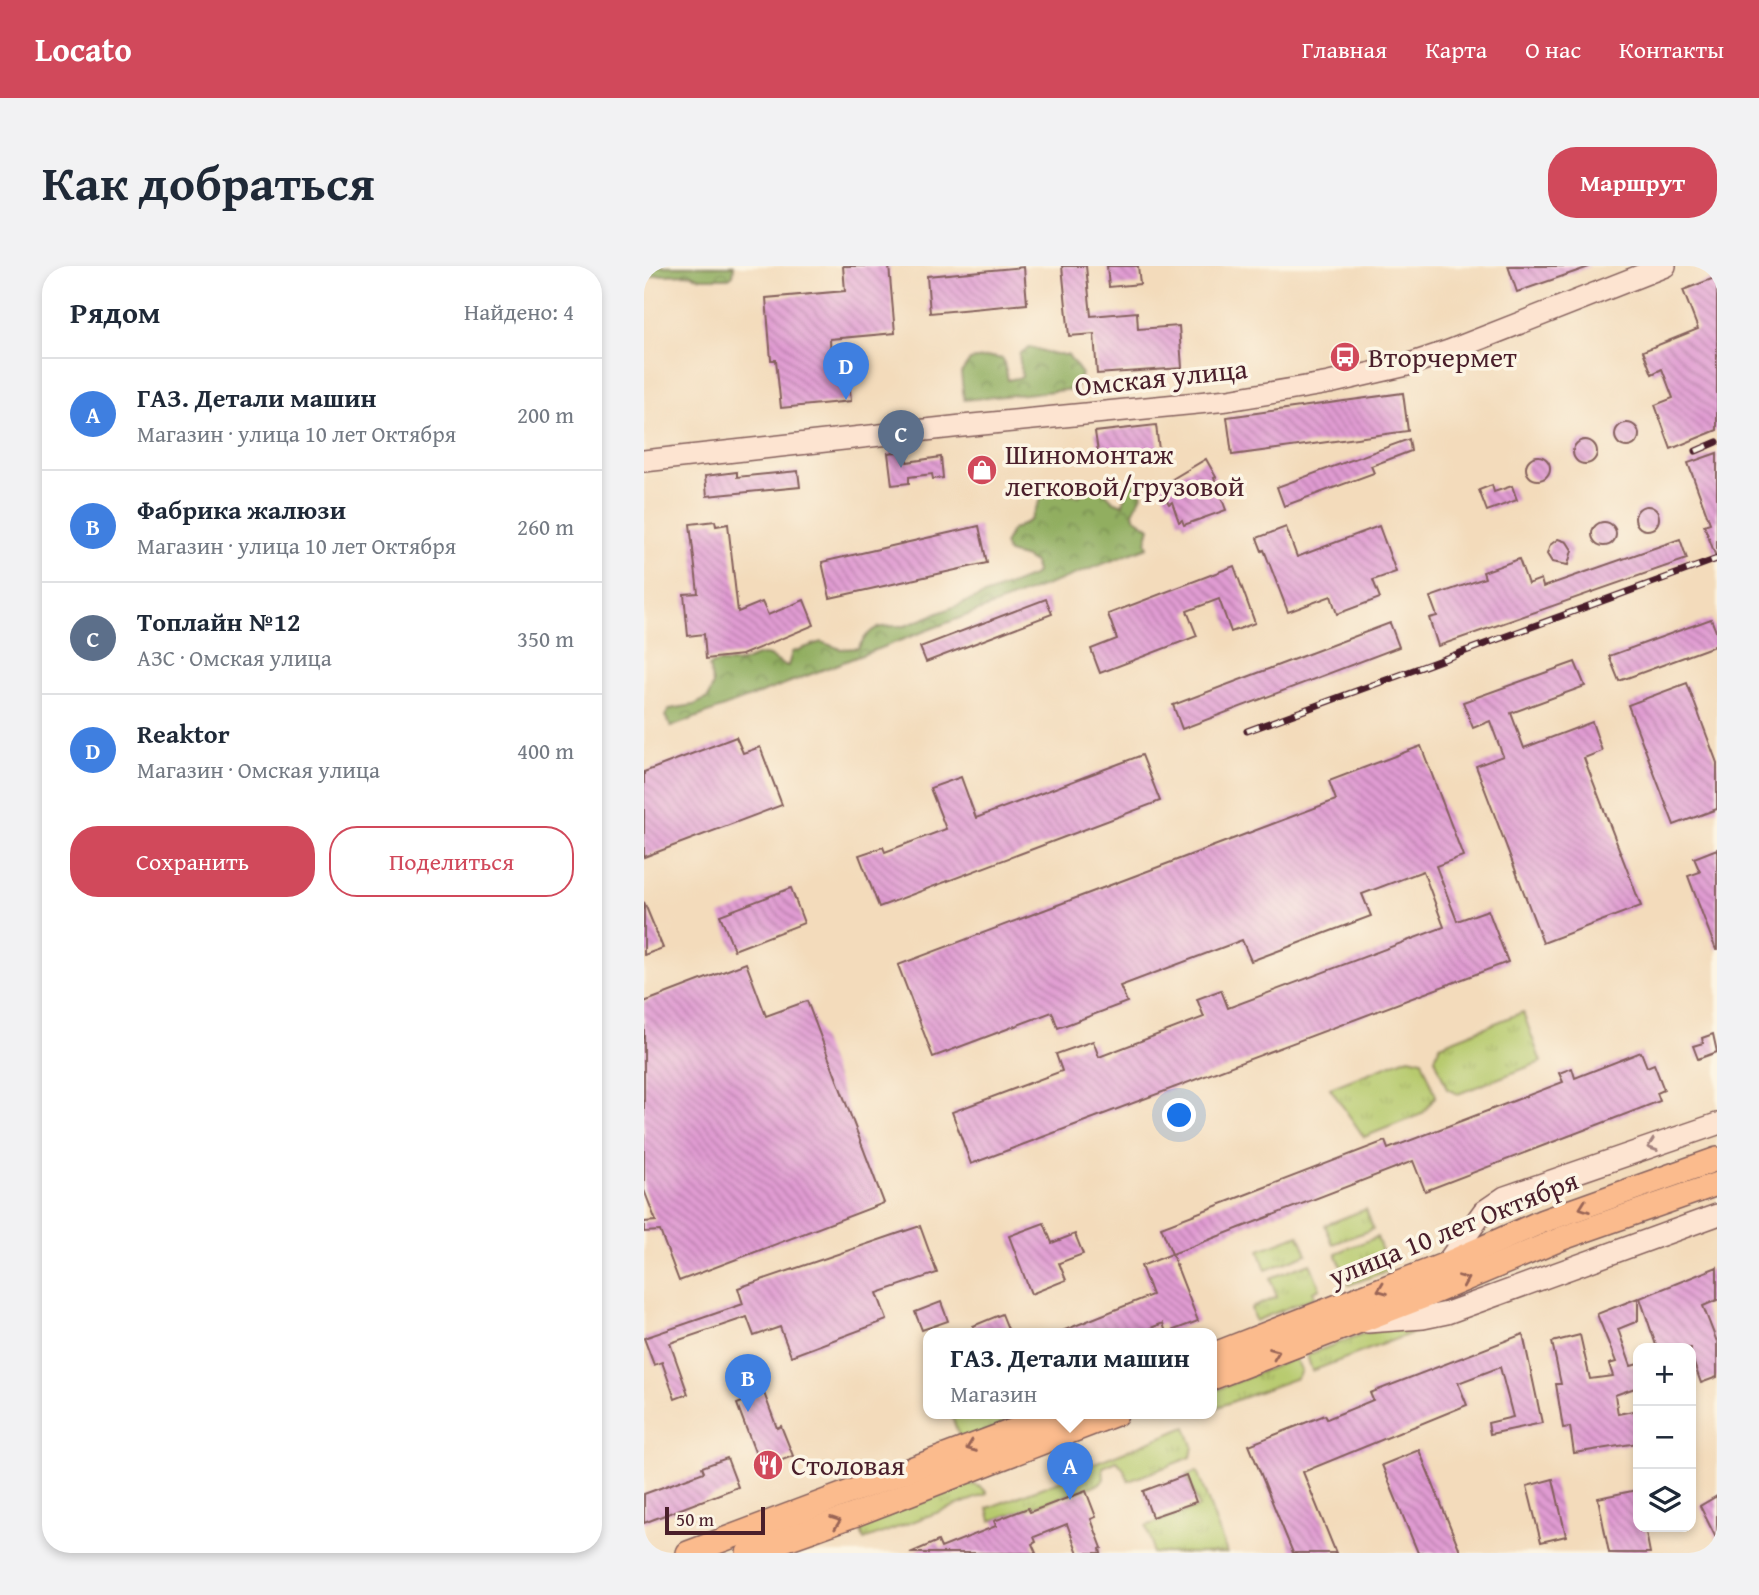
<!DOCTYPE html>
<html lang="ru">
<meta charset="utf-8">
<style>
body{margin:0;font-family:"Gentium Book Plus",serif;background:#f2f2f3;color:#1f2937}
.controls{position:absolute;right:21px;bottom:21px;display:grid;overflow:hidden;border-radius:14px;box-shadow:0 4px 10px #0003}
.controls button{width:63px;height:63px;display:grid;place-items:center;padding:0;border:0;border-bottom:2px solid #e0e1e3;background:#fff;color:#1f2937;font:35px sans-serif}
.scale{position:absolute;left:21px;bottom:18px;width:100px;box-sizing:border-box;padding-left:7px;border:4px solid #4a1f2b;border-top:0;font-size:19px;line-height:24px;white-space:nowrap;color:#4a1f2b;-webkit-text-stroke:5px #fcf5e5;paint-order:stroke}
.you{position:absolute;left:536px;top:850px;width:24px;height:24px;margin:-18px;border:5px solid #fff;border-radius:50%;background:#1a73e8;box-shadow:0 0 0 10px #1a73e833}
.badge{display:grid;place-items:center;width:46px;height:46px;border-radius:50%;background:#d1495b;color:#fff;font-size:23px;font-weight:700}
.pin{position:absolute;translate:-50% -58px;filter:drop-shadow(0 2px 4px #0008)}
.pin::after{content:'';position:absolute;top:37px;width:24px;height:21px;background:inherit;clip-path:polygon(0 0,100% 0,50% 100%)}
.popup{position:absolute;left:279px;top:1062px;width:294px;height:91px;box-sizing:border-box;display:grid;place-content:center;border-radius:14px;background:#fff;filter:drop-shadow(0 2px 5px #0005);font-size:23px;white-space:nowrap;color:#747a83}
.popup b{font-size:26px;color:#1f2937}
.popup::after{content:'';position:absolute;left:50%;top:100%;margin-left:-14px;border:14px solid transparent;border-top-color:#fff}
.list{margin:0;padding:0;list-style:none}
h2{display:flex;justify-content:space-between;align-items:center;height:91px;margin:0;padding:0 28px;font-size:30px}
h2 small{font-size:23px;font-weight:400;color:#747a83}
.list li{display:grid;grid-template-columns:46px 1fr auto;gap:21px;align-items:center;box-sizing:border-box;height:112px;padding:0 28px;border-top:2px solid #e0e1e3}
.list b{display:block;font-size:26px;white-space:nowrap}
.list p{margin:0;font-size:23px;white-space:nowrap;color:#747a83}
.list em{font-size:23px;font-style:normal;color:#747a83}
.actions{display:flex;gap:14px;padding:21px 28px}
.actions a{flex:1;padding:16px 0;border:2px solid #d1495b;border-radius:28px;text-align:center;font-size:24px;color:#d1495b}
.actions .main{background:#d1495b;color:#fff}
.icon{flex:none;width:38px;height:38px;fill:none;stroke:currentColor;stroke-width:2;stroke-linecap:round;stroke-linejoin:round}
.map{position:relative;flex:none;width:1073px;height:1287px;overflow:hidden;border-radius:28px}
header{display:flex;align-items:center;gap:42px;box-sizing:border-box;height:98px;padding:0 35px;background:#d1495b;color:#fff}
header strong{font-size:33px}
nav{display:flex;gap:38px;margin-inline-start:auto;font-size:24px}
.intro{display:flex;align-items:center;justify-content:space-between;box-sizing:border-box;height:168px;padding:0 42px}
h1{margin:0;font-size:49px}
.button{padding:18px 32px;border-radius:28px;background:#d1495b;color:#fff;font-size:24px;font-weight:700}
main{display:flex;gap:42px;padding:0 42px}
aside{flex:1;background:#fff;border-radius:28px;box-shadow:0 4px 10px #0003}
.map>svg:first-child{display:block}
.grass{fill:url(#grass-tufts);stroke:#80744c;stroke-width:2}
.forest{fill:url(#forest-crowns);stroke:#6e6646;stroke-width:2}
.building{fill:url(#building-back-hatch)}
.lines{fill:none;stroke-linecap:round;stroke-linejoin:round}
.secondary-casing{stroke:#85615d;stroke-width:24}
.primary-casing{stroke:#85615d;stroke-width:26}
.secondary{stroke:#fde4d1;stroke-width:21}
.primary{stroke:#fbbb8d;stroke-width:23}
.rail-casing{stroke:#4a1f2b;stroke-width:7}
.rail{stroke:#fcf5e5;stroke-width:4.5;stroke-dasharray:13;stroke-linecap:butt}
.oneway{stroke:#a4827e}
.oneway2{stroke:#9a6557}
.labels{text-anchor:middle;stroke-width:7;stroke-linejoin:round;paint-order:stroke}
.poi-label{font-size:28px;fill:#4a1f2b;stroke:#fcf5e5;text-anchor:start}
.street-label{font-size:28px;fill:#4a1f2b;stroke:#fcf5e5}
</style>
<header>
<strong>Locato</strong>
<nav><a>Главная</a><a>Карта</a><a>О нас</a><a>Контакты</a></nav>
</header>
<div class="intro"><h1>Как добраться</h1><a class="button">Маршрут</a></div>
<main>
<aside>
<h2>Рядом<small>Найдено: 4</small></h2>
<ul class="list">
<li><span class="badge" style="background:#3f7fe0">A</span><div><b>ГАЗ. Детали машин</b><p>Магазин · улица 10 лет Октября</p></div><em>200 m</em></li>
<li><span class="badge" style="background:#3f7fe0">B</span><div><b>Фабрика жалюзи</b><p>Магазин · улица 10 лет Октября</p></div><em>260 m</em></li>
<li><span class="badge" style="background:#5c6f8a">C</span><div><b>Топлайн №12</b><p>АЗС · Омская улица</p></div><em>350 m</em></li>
<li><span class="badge" style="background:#3f7fe0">D</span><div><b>Reaktor</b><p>Магазин · Омская улица</p></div><em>400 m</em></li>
</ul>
<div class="actions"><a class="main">Сохранить</a><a>Поделиться</a></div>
</aside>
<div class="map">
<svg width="1073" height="1287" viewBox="0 0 1073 1287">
<defs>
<pattern id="grass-tufts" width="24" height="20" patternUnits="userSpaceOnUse" patternTransform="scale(1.75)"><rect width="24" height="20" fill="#b7ca6e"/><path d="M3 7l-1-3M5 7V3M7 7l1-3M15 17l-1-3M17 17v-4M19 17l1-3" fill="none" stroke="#9fad5f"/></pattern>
<pattern id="forest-crowns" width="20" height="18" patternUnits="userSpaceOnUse" patternTransform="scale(1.75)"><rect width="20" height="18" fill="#91ae61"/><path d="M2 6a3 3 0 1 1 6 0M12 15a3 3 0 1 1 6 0" fill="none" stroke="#788d50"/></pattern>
<pattern id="building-back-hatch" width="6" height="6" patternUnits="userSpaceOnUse" patternTransform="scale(1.75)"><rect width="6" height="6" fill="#e09bd2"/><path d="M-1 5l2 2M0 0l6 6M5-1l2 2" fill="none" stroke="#b87eab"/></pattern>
</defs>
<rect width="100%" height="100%" fill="#fcf5e5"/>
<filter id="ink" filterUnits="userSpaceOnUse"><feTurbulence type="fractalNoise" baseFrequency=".0143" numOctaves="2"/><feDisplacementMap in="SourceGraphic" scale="14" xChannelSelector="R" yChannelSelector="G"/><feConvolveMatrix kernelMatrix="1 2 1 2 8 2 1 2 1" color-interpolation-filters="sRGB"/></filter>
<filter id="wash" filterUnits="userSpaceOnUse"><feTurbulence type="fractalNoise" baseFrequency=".00686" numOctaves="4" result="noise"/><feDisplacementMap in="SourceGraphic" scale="28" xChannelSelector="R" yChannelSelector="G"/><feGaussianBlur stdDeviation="1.57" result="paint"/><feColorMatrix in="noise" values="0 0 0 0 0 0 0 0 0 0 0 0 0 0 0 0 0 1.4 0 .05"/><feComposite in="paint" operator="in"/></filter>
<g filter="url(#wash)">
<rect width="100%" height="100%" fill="#f3dbbb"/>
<g class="grass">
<path d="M879,746L897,796L814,828L803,823L791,792L796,779Z"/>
<path d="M765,791L778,794L792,830L778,848L720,871L686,822Z"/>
<path d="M722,943L729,963L689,978L681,959Z"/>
<path d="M655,969L663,988L622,1004L615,984Z"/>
<path d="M733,971L745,1004L705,1019L692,987Z"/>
<path d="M666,997L676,1022L669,1025L671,1031L611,1055L607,1042L633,1031L626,1012Z"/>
<path d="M781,1062L668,1105L663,1089L718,1068L743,1063Z"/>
<path d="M651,1092L657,1105L653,1112L568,1143V1126Z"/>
<path d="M307,1148H388L317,1175Z"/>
<path d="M542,1161L549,1180L547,1191L485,1215L479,1202L473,1195L459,1201L460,1213L455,1218L347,1255L344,1242L431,1209L430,1205Z"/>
<path d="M553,1205L583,1287H508V1278L502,1260L555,1241L543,1209Z"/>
<path d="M326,1218C334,1219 340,1221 343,1228L220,1274L215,1259Z"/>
</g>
<g class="forest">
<path d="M0,0H90L89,9L85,12H56L47,8L16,9L0,12Z"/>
<path d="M386,81L412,89H424L438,108L430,123L320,134L317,107L326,94L347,91L359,93L364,114L378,111L375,88Z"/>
<path d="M489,214L494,219L498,229L489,246L490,251L506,262L502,276L504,281L27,461L21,450L26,443L50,439L64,432L69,419L65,400C75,393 86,399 98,396C106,394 115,386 125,390C133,394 133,398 144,400L148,386L177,376L197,383L214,382C228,358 235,360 261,360L389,310L392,306L390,297L382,292L364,287L360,279L367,265L386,254L397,232L411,227L435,230L442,223L454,220L469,235L479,239L483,216Z"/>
</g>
<g id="blocks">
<g class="building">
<path d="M199,0H245L251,67L186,73L187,94L203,92L207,135L137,142L132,94H127L122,32L201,25Z"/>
<path d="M418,0H442L447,50L493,46L494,63L535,60L538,102L453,108L450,68L425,70Z"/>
<path d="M463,0H494L496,18L465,21Z"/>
<path d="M864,0H945V1L873,26Z"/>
<path d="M380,1L383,38L286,47L283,10Z"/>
<path d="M1073,11V164L1027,183L1011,139L1029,132L1018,103L1008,108L999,85L1054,63L1039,24Z"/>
<path d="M759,127L764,165L588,189L583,151Z"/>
<circle cx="983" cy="169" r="12"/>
<path d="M512,159L515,184L455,192L451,166Z"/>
<path d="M765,173L767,185L727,200L730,207L640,240L633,221Z"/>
<circle cx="941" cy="186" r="12"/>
<path d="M262,185L263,196L297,191L299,212L289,213L288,208L265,211V217L248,219L244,187Z"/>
<path d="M1073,187V291H1072L1060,259L1066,257L1044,197Z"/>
<circle cx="894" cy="202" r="12"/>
<path d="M562,193L572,211L570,212L582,244L540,259L538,254L535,256L528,236L525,238L515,221Z"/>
<path d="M154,205L156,221L63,230L61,210L93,206V211Z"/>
<path d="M848,219L850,226L868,220L873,234L843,245L835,224Z"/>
<circle cx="1003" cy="252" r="12"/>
<path d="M71,255L72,260L84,258L94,346L118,336L124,349L160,334L170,359L98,389L62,393L60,368L44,370L40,328L54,327L46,258Z"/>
<circle cx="960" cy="268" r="12"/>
<path d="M335,260L343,297L186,332L178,296Z"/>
<path d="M735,260L752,306L729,314L736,332L693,348L687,330L644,346L620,284L618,285L613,272L642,261L653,291Z"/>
<path d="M914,273L923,276L928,284L924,299L908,296L903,288L906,279Z"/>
<path d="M1036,273L1043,293L794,380L785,352L793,350L786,331L841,312L839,306L875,293L884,318L897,313L899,321Z"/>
<path d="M590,300L611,357L587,366L575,333L543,345L553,370L456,407L447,383L473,373L464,348Z"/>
<path d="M402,333L408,348L282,396L276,381Z"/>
<path d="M1067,353L1073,368V379L975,415L965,390Z"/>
<path d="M746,357L755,381L538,463L529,439Z"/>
<path d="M931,396L941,420L867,447L880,482L948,456L958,485L940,492L997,640L899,677L832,500L859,490L846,455L829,462L819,436Z"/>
<path d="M1043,417L1073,497V543L1030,559L984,439Z"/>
<path d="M92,471L99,487L116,481L138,539L0,591V506Z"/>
<path d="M777,480L819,590L792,600L813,655L844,644L864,696L327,898L308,846L418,805L412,788L449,775L455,791L560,751L553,733L577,724L584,742L800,661L779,605L718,628L727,650L607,695L598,674L476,720L483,736L414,762L408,746L289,791L254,699L692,534L685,515Z"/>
<path d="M498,489L516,535L235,641L215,589L239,581L241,586L302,563L286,522L317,511L332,552Z"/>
<path d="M1073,583V684H1072L1044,610L1056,606L1050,592Z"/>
<path d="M147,622L160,657L90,684L76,649Z"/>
<path d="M0,636L19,682L0,689Z"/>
<path d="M102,697L122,750L163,735L240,937L35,1015L16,965L0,966V956L12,955L0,924V736Z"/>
<path d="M1069,768L1073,786L1054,793L1049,780L1059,777L1058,772Z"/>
<path d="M997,786L1003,801L1010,798L1020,824L1013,827L1016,835L781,925L769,895L528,988L554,1055L522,1067L519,1057L492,1068H411L508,1029L497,1000L528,988L517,961L741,875L744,883L919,816L915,807L928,802L931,812Z"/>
<path d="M400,957L408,977L431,968L439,988L415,997L422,1014L387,1028L365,970Z"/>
<path d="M276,960L293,1007L233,1027L243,1054L147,1090L136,1061L110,1070L103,1051L26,1077L44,1128L31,1133L18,1096L10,1099L0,1072L99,1038L94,1022Z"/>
<path d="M1073,1001V1034L1059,1040L1073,1076V1111L1057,1117L1047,1089V1082H1013L996,1032Z"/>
<path d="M994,1032V1055L974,1063L987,1100L994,1098V1121L971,1129L974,1148L994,1144V1177L930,1187L926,1161L919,1162L912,1118H917L908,1076L936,1069L946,1113L969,1110L965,1098L972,1096L953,1048Z"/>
<path d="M297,1036L304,1055L278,1064L271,1046Z"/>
<path d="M358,1048L366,1068H333L329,1060Z"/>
<path d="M879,1068L898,1157L846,1168L844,1157L869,1151L856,1101L814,1117L823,1139L659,1206L692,1287H649L605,1179L681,1149L683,1153L729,1134L726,1127Z"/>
<path d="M120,1127L133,1162L137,1160L149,1190L117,1202L93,1138Z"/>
<path d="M775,1184L817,1287H774L738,1199Z"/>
<path d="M83,1192L94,1221L0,1257V1228L60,1206L58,1201Z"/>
<path d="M542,1209L552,1236L508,1251L499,1225Z"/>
<path d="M909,1213L922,1270L897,1276L883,1220Z"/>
<path d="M993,1224L994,1261H1001L1006,1287H965L954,1232Z"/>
<path d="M442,1225L452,1251L447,1253L458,1282L456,1283L457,1287H434L423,1258L390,1271L392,1276L388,1278L392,1287H266L294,1275L297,1282L352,1260L350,1255L384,1242L386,1246Z"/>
<path d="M1073,1230V1274L1056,1240Z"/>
</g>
</g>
</g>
<g filter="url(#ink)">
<use href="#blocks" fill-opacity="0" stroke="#85615d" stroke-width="2"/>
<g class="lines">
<g class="secondary-casing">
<g id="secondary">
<path d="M0,195L318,160L584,134L685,117L763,99L805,85L1021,0"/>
<path d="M802,998L839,946L861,931L1073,858"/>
<path d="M723,1056L779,1052L803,1047L1073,949"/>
</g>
</g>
<g class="primary-casing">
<g id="primary">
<path d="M568,1089L802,998L899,955L1073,893"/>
<path d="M568,1112L786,1028L919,972L1073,918"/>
<path d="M44,1287L413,1148"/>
<path d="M104,1287L210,1249L472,1148"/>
</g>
</g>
<use href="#secondary" class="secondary"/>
<use href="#primary" class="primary"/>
<g class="rail-casing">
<g id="rail">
<path d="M1052,185L1073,176"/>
<path d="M603,465L1073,293"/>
</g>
</g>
<use href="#rail" class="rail"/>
</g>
<defs><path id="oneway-chevron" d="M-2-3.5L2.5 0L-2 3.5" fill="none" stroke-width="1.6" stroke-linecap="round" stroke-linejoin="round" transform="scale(1.75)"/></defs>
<use class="oneway" href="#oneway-chevron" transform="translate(1008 880) rotate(161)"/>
<g class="oneway2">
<use href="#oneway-chevron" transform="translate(940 941) rotate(160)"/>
<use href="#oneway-chevron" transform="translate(820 1014) rotate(-23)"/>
<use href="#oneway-chevron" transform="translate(738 1023) rotate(159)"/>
<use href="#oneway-chevron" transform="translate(631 1087) rotate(-21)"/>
<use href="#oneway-chevron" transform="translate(327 1181) rotate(159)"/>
<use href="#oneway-chevron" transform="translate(192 1256) rotate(-20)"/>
</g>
</g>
<defs>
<g id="bus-disc" transform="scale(1.575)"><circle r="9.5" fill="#d1495b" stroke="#fcf5e5"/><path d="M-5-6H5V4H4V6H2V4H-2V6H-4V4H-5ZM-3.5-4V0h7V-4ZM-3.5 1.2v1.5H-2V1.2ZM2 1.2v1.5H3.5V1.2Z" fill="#fff"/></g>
<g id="shop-disc" transform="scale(1.575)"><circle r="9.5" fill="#d1495b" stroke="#fcf5e5"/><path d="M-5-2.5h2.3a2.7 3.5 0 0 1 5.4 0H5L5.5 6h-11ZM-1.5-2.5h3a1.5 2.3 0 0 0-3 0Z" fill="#fff"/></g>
<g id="restaurant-disc" transform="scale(1.575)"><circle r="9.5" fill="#d1495b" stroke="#fcf5e5"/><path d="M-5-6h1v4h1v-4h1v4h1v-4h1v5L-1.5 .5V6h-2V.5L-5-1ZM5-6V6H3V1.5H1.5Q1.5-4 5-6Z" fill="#fff"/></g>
</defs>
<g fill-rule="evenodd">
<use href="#bus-disc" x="701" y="91"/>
<use href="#shop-disc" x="338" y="204"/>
<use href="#restaurant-disc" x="124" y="1199"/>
</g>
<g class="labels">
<g class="poi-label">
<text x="724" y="101">Вторчермет</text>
<text x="361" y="198">Шиномонтаж<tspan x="361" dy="32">легковой/грузовой</tspan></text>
<text x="147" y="1209">Столовая</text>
</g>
<g class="street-label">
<text transform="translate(517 111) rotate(-6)" y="10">Омская улица</text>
<text transform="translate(809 962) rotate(-22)" y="10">улица 10 лет Октября</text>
</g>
</g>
</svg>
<div class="controls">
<button>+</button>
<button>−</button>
<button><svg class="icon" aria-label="layers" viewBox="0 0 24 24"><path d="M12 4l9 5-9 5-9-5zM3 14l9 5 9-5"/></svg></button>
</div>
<div class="scale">50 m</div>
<div class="you"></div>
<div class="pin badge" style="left:426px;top:1234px;background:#3f7fe0">A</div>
<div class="popup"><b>ГАЗ. Детали машин</b>Магазин</div>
<div class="pin badge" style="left:104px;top:1146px;background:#3f7fe0">B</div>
<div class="pin badge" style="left:257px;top:202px;background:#5c6f8a">C</div>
<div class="pin badge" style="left:202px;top:134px;background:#3f7fe0">D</div>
</div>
</main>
